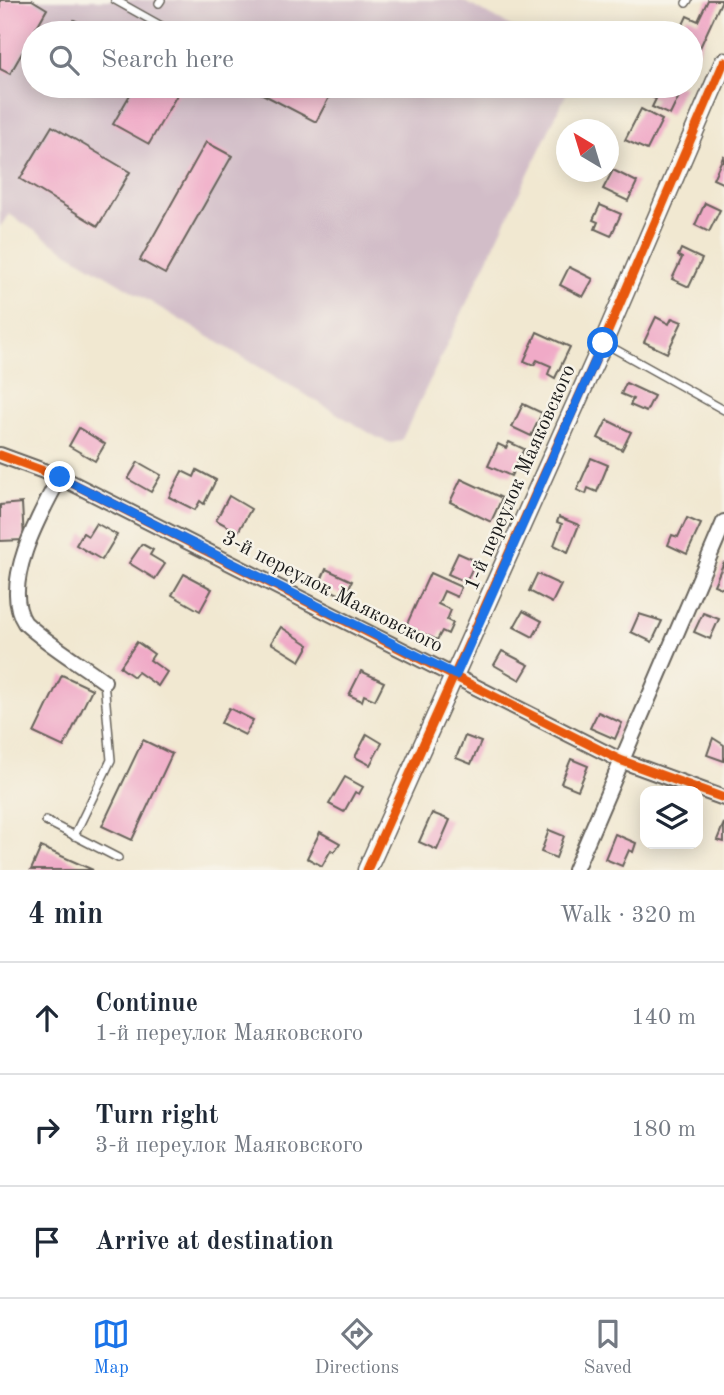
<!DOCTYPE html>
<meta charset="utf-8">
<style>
body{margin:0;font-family:"Old Standard TT",serif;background:#f6f6f7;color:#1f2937}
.controls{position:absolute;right:21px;bottom:21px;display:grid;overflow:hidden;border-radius:14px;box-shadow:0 4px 18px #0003}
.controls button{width:63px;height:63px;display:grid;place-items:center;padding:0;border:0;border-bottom:2px solid #e0e1e3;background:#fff;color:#1f2937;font:35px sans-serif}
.compass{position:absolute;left:556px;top:119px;width:63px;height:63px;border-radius:50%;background:#fff;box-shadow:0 4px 18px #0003;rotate:322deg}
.stop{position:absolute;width:21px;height:21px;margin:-16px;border:5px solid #1a73e8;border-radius:50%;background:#fff}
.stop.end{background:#1a73e8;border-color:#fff;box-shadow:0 2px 7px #0008}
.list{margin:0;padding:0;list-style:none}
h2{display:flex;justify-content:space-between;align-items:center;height:91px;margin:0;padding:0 28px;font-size:30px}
h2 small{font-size:23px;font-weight:400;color:#747a83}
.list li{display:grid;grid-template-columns:46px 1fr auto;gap:21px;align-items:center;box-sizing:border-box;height:112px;padding:0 28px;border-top:2px solid #e0e1e3}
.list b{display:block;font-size:26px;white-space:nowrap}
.list p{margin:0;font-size:23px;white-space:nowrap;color:#747a83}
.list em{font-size:23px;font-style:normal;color:#747a83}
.icon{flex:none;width:38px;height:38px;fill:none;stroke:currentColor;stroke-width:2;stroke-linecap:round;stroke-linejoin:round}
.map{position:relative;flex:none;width:724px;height:870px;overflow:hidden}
.search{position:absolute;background:#fff;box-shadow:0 4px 18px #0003;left:21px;right:21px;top:21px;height:77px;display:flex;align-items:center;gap:18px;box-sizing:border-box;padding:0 24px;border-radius:38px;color:#747a83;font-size:26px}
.sheet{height:427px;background:#fff}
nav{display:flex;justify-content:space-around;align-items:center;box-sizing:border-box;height:98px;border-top:2px solid #e0e1e3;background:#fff;font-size:19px;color:#747a83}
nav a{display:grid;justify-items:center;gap:4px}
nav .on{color:#1a73e8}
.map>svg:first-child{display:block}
.industrial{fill:#d2bdc8}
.building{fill:#f0aac7}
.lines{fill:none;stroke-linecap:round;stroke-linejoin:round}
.service-casing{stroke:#67635b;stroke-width:10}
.minor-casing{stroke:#67635b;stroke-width:18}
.tertiary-casing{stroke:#67635b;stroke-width:21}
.service{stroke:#fff;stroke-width:7}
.minor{stroke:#fff;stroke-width:14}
.tertiary{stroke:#fff;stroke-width:18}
.cycleway-casing{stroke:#f7f3e8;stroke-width:13}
.cycleway{stroke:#e8590c;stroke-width:9}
.route{stroke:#1a73e8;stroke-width:9}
.labels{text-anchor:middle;stroke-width:5;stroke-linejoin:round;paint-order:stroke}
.street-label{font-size:21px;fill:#1c1c1c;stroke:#f7f3e8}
</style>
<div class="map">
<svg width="724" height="870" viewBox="0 0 724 870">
<rect width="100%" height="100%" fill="#f7f3e8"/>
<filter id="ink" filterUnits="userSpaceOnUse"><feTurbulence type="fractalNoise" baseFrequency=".0143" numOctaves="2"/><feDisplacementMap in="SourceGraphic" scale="14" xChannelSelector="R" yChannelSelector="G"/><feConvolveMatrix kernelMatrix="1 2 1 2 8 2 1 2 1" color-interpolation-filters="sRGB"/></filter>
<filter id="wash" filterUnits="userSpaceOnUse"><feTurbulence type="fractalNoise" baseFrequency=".00686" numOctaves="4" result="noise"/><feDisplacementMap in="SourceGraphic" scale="28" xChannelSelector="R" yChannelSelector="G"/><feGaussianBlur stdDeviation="1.57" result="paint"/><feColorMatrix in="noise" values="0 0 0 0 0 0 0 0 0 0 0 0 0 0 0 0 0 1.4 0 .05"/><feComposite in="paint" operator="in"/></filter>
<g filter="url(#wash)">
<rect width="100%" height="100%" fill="#f1e8d1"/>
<path class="industrial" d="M0,0H461L524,33H33V86H570L401,441L391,443L378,438L72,255L9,214L0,227Z"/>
<g id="blocks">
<g class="building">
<path d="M0,0H32L47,9L10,74L0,69Z"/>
<path d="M708,0H722L697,54L691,51V33H679L687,16L698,21Z"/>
<path d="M74,20L99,33H66Z"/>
<path d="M135,86H182L149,144L113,124Z"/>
<path d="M247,86H335L316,122Z"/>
<path d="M651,86L657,89L658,86H684L670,115L652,107L656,99L647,95Z"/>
<path d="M641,109L662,120L647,150L625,140Z"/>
<path d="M52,126L130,172L98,226L20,179Z"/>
<path d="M206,142L232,156L165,274L140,260Z"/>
<path d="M724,155V184L713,179Z"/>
<path d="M613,170L637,182L628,201L603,189Z"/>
<path d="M705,203L720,210L709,232L695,225Z"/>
<path d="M600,205L621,214L611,236L595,229L598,222L593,220Z"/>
<path d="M681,249L702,259L689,287L672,279L682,258L678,256Z"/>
<path d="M569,267L593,279L583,297L560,285Z"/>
<path d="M656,317L669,324L672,318L682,322L667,353L644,342Z"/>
<path d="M537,332L570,347L555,378L548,374L551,366L537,360L534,365L524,361Z"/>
<path d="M626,383L654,396L646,412L630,405L633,399L621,394Z"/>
<path d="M523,404L542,413L531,436L512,427Z"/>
<path d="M607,420L631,432L622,450L598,438Z"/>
<path d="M79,428L105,444L95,461L69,446Z"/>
<path d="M509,442L524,449L511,476L488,466L498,444L506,448Z"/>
<path d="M591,458L608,465L597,492L588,488L586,494L577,490Z"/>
<path d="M138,462L161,475L151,492L128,479Z"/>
<path d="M197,470L216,480L204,504L200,501L195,510L169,497L182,471L194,477Z"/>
<path d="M461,479L502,498L491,522L450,502Z"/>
<path d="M229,496L251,509L238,532L216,520Z"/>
<path d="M22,503L24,540L0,541V505Z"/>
<path d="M559,517L579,525L568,552L554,545L562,524L557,522Z"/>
<path d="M687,518L701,524L687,554L668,545L672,535L678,537Z"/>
<path d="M96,523L117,535L102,560L76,545L83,533L88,536Z"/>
<path d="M142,544L153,550L150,555L165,564L155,579L129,563Z"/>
<path d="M458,553L476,561L466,582L448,574Z"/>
<path d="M724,562V589L714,585Z"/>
<path d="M326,569L352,581L345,597L319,585Z"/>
<path d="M430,573L461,587L457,597L444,591L438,604L451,610L447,620L453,623L448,634L442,631L437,640L406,626Z"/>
<path d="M184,574L212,589L200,611L172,595Z"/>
<path d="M537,574L561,585L552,603L529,591Z"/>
<path d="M523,611L542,621L533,637L514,627Z"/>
<path d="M703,613L719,619L710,639L694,632Z"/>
<path d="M639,614L662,621L652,642L631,632Z"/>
<path d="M281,627L309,645L300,661L271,643Z"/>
<path d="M137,642L154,654L150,660L167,672L158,686L138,672L134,677L120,667Z"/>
<path d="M502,651L529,665L520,680L494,665Z"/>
<path d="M361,671L384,682L375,700L364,695L362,701L349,695Z"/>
<path d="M62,675L92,689L64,747L34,733Z"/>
<path d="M229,708L253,720L245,735L221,723Z"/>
<path d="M598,712L622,723L615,739L590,728Z"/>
<path d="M367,734L382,743L370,765L355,757Z"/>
<path d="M465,736L481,742L471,764L456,758Z"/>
<path d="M713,738L724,745V761L707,755Z"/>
<path d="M143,740L172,754L132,840L102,826Z"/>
<path d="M571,759L588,766L578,790L561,783Z"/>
<path d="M345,777L363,787L359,794L355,792L344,812L329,804Z"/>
<path d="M432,813L450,820L437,850L419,842Z"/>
<path d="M724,823V842L717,840Z"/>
<path d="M549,830L564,836L556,858L541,852Z"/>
<path d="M320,832L340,843L334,852L331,850L322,866L307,858Z"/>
<path d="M615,834L636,843L633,852L629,850L622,866L605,859Z"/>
<path d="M41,847L93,870H31Z"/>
</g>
</g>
</g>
<g filter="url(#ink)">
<use href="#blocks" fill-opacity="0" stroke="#67635b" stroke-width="2"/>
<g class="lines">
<g class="service-casing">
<g id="service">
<path d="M115,0L174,33"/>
<path d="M159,3L161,0"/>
<path d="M686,3L688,0"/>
<path d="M604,343L724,410"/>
<path d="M46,821L118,858"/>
<path d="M74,836L111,760L104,681"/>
</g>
</g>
<g class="minor-casing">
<g id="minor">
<path d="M0,455L60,477L620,760L724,798"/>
<path d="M60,477C39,515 0,586 25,623C49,645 78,662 104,681"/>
<path d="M575,870L724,522"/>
</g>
</g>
<g class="tertiary-casing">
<path id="tertiary" d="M367,870L603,343L724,62"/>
</g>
<use href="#service" class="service"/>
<use href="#minor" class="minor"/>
<use href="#tertiary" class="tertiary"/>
<g class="cycleway-casing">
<g id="cycleway">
<path d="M0,455L60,477L620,760L724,798"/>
<path d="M367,870L603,343L724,62"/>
</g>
</g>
<use href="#cycleway" class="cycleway"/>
</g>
</g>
<g class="lines" filter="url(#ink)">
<path class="route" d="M60,477L456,675L603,343"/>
</g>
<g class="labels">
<g class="street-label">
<text transform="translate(519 477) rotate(-66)" y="7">1-й переулок Маяковского</text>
<text transform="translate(333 591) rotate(27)" y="7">3-й переулок Маяковского</text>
</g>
</g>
</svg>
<div class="controls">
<button><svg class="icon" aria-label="layers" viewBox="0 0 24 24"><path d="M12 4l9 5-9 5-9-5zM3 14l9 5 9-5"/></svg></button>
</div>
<svg class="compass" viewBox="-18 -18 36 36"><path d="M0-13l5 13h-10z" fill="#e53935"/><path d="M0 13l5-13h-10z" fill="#747a83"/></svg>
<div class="stop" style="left:603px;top:343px"></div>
<div class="stop end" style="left:60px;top:477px"></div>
<div class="search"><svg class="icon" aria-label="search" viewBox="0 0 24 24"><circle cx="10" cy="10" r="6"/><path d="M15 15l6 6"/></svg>Search here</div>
</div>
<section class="sheet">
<h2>4 min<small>Walk · 320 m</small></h2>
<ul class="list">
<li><svg class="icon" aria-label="ahead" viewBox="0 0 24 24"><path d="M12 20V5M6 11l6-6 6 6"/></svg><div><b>Continue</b><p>1-й переулок Маяковского</p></div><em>140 m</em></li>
<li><svg class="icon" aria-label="right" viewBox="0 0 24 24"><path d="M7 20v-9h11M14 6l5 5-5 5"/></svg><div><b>Turn right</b><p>3-й переулок Маяковского</p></div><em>180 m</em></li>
<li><svg class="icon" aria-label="arrive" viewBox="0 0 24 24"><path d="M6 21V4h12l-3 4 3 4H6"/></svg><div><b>Arrive at destination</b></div></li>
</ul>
</section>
<nav>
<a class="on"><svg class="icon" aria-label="map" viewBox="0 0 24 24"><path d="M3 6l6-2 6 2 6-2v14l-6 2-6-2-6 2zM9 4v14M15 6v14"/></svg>Map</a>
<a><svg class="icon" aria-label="directions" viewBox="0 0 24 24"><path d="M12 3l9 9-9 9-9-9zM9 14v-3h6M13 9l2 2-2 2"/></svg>Directions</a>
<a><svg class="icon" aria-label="saved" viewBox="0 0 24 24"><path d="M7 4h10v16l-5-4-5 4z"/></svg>Saved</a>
</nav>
